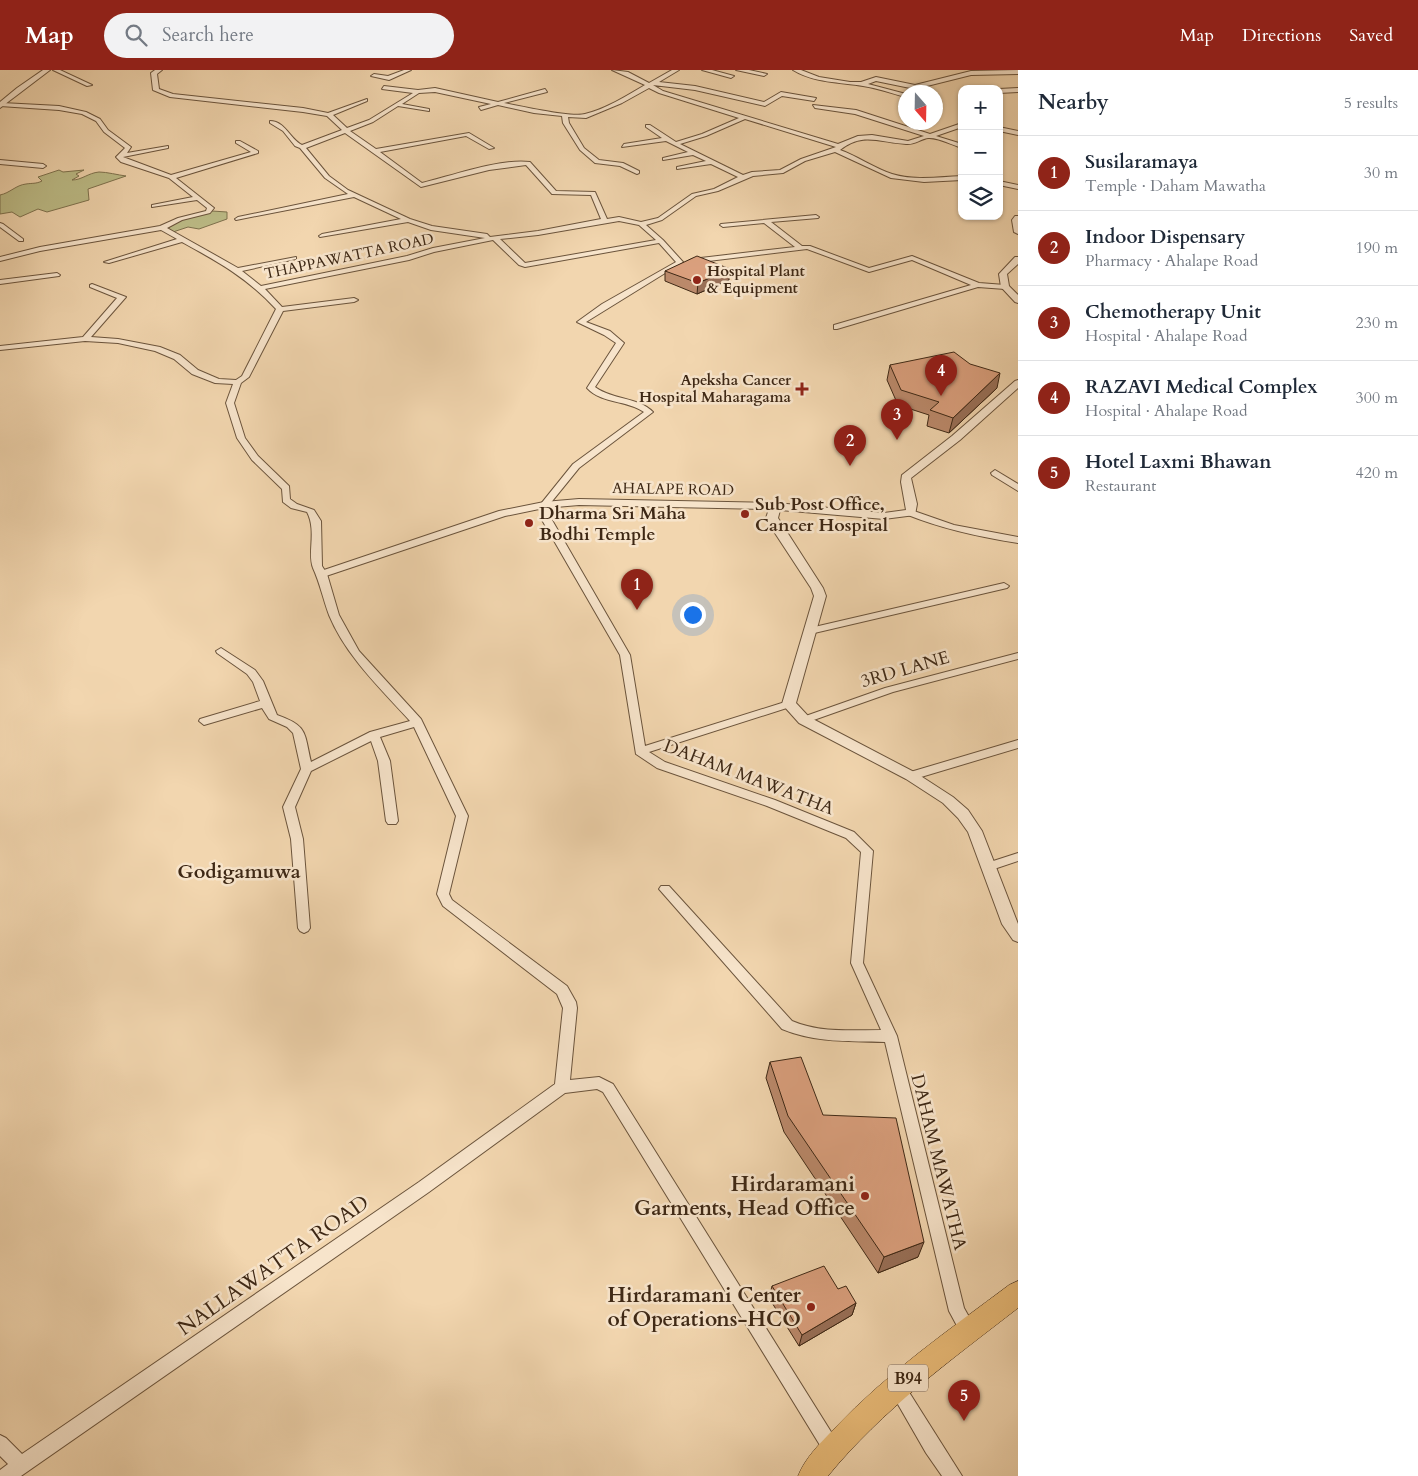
<!DOCTYPE html>
<meta charset="utf-8">
<style>
body{margin:0;font-family:Cardo,serif;background:#f2f2f3;color:#1f2937}
.controls{position:absolute;right:15px;top:15px;display:grid;overflow:hidden;border-radius:10px;box-shadow:0 1px 4px #0004}
.controls button{width:45px;height:45px;display:grid;place-items:center;padding:0;border:0;border-bottom:1px solid #e0e1e3;background:#fff;color:#1f2937;font:25px sans-serif}
.compass{position:absolute;left:898px;top:15px;width:45px;height:45px;border-radius:50%;background:#fff;box-shadow:0 1px 4px #0004;rotate:160deg}
.you{position:absolute;left:692px;top:544px;width:18px;height:18px;margin:-12px;border:4px solid #fff;border-radius:50%;background:#1a73e8;box-shadow:0 0 0 8px #1a73e833}
.badge{display:grid;place-items:center;width:32px;height:32px;border-radius:50%;background:#8f2418;color:#fff;font-size:16px;font-weight:700}
.pin{position:absolute;translate:-50% -41px;filter:drop-shadow(0 1px 2px #0008)}
.pin::after{content:'';position:absolute;top:26px;width:18px;height:15px;background:inherit;clip-path:polygon(0 0,100% 0,50% 100%)}
.list{margin:0;padding:0;list-style:none}
h2{display:flex;justify-content:space-between;align-items:center;height:65px;margin:0;padding:0 20px;font-size:21px}
h2 small{font-size:16px;font-weight:400;color:#747a83}
.list li{display:grid;grid-template-columns:32px 1fr auto;gap:15px;align-items:center;box-sizing:border-box;height:75px;padding:0 20px;border-top:1px solid #e0e1e3}
.list b{display:block;font-size:19px;white-space:nowrap}
.list p{margin:0;font-size:16px;white-space:nowrap;color:#747a83}
.list em{font-size:16px;font-style:normal;color:#747a83}
.icon{flex:none;width:28px;height:28px;fill:none;stroke:currentColor;stroke-width:2;stroke-linecap:round;stroke-linejoin:round}
.map{position:relative;flex:none;width:1018px;height:1406px;overflow:hidden}
header{display:flex;align-items:center;gap:30px;box-sizing:border-box;height:70px;padding:0 25px;background:#8f2418;color:#fff}
header strong{font-size:24px}
nav{display:flex;gap:28px;margin-inline-start:auto;font-size:18px}
.search{width:350px;height:45px;background:#f2f2f3;display:flex;align-items:center;gap:12px;box-sizing:border-box;padding:0 18px;border-radius:28px;color:#747a83;font-size:19px}
main{display:flex}
aside{flex:1;background:#fff}
.map>svg:first-child{display:block}
.green{fill:#bdbd88;stroke:#7e724e}
.lines{fill:none;stroke-linecap:round;stroke-linejoin:round}
.minor-casing{stroke:#6b543c;stroke-width:2}
.tertiary-casing{stroke:#6b543c;stroke-width:2}
.primary-casing{stroke:#3e2815;stroke-width:1}
.minor{fill:#f7e4cb;fill-rule:evenodd}
.tertiary{fill:#f7e4cb;fill-rule:evenodd}
.primary{fill:#e9bb78;fill-rule:evenodd}
.wall{fill:#bc8a6c;stroke:#3e2815}
.shaded-wall{fill:#997058;stroke:#3e2815}
.building{fill:#dba07e;stroke:#3e2815}
.poi-dot{fill:#8f2418;stroke:#f7e4cb;stroke-width:2}
.labels{text-anchor:middle;stroke-width:5;stroke-linejoin:round;paint-order:stroke}
.far-street-label{font-size:15px;fill:#3e2815;stroke:#f7e4cb}
.far-poi-label{font-size:15px;font-weight:bold;fill:#3e2815;stroke:#f7e4cb;text-anchor:start}
.shield{fill:#f7e4cb;stroke:#76604c;stroke-width:1}
.shield-label{font-size:16px;font-weight:bold;fill:#3e2815}
.poi-label{font-size:18px;font-weight:bold;fill:#3e2815;stroke:#f7e4cb;text-anchor:start}
.street-label{font-size:18px;fill:#3e2815;stroke:#f7e4cb}
.quarter-label{font-size:20px;font-weight:bold;fill:#3e2815;stroke:#f7e4cb}
.near-poi-label{font-size:21px;font-weight:bold;fill:#3e2815;stroke:#f7e4cb;text-anchor:end}
.near-street-label{font-size:21px;fill:#3e2815;stroke:#f7e4cb}
</style>
<header>
<strong>Map</strong>
<div class="search"><svg class="icon" aria-label="search" viewBox="0 0 24 24"><circle cx="10" cy="10" r="6"/><path d="M15 15l6 6"/></svg>Search here</div>
<nav><a>Map</a><a>Directions</a><a>Saved</a></nav>
</header>
<main>
<div class="map">
<svg width="1018" height="1406" viewBox="0 0 1018 1406">
<rect width="100%" height="100%" fill="#f2d6af"/>
<filter id="stains"><feTurbulence type="fractalNoise" baseFrequency=".004" numOctaves="4"/><feColorMatrix values="0 0 0 0 .2 0 0 0 0 .09 0 0 0 0 .02 0 0 0 .5 -.17"/></filter>
<radialGradient id="worn" r=".72"><stop offset=".6" stop-color="#630" stop-opacity="0"/><stop offset="1" stop-color="#630" stop-opacity=".3"/></radialGradient>
<g class="green">
<path d="M59,100L63,102L84,100L76,104L79,106L72,110C82,110 88,103 99,102C107,102 118,105 126,106L88,119L89,130L47,142L38,139L20,147L12,142L0,144V125C10,123 16,115 26,114C32,113 36,114 42,111L38,107Z"/>
<path d="M212,141L227,142V149L199,159L188,157L173,162L168,158L183,149Z"/>
</g>
<g class="lines">
<g class="minor-casing">
<g id="minor">
<path d="M53,0H60L92,15L87,16Z"/>
<path d="M155,0H162L157,4L159,19L173,24L303,38L328,43L367,29V31L333,45L347,58L369,50L413,23L382,19L384,16L418,20L435,18L498,32L545,19L547,22L504,33C520,36 572,48 585,44C606,39 626,26 645,15L612,0L628,2L649,13L672,0H679L659,12L695,16L764,32L781,22L816,28L814,31L782,26L765,36L695,20L653,15L663,21L838,74L858,66L872,65L908,71L924,66L855,44L815,38L813,35L856,40L930,64L962,53V57L936,66L962,74V78C952,75 938,67 928,68C921,69 914,75 906,74C879,72 862,62 840,80C857,86 876,99 892,104C914,111 940,107 962,106V110L924,112L891,108L835,82L805,91L783,103L753,106L718,121L696,126L662,150L646,155L663,170L683,192L586,252L610,261L624,273L595,317C612,330 639,327 653,342L579,398L549,435L552,450L630,585L645,676L785,632H793L794,634L793,636L649,682L665,692L775,730L854,762L873,781L863,893L897,966L964,1238L977,1261L975,1267L969,1269L963,1267L949,1241L885,972C849,971 816,973 782,959L659,819L661,816H669L792,951C820,963 850,960 881,960L851,893L861,782L846,768L767,736L657,698L636,684L620,585L542,450L540,435L573,394L644,342C627,330 602,334 587,318L616,273L604,265L577,252L602,234L676,192L659,173L525,197L519,195L493,170L434,182L409,190L265,219L282,237L354,228L358,230L354,232L283,241L249,307L241,313L234,333L245,368L258,386L289,416L290,429L297,434L314,440L321,451L322,496L327,504L339,545L359,581L421,649L468,746L449,824L452,830L567,916L576,932L577,938L570,1010L599,1007L613,1014L838,1373L841,1379L838,1385L832,1388L826,1385L603,1022L597,1019L565,1023L429,1122L21,1406H0V1400L8,1394L0,1386V1365L6,1368L22,1384L419,1112L555,1014L563,938L557,924L443,836L437,824L456,746L414,657L380,667L390,691L398,751L396,754H388L386,751L378,691L371,671L311,701L295,737L303,769L310,858L308,861L304,863L300,861L298,858L291,769L283,737L301,699L293,663L287,657L269,649L262,638L204,655L199,651L200,649L260,631L253,612L247,604L217,583L216,581L221,578L255,600L263,611L277,645C308,656 304,662 311,692L370,662L410,651C380,618 346,586 329,545C323,529 320,513 313,498C307,483 317,461 307,442L291,438L283,432L282,419L252,390L237,368L226,333L233,314L215,313L192,304L174,289L155,281L118,273L85,271L0,280V276L83,267L117,228L90,217V215L92,214L126,227L91,267L118,269L160,277L180,285L198,300L219,309L236,310L242,306L276,239C246,207 220,193 182,172L109,193L104,192L177,169L161,160L40,181L0,191V187L40,177L160,156L178,148L206,141L207,138L197,130L152,137V135L193,127L169,108L121,92L116,87L125,78L104,62L96,51L82,44L59,40L0,36L2,33L59,36L86,42L100,49L108,60L131,77L127,83L168,76V78L123,87L171,105L251,82L236,73V71H240L258,81V83L176,108L214,138L210,143L182,150L167,158L238,198L296,187V189L242,201L261,216L407,186L433,178L485,168L431,160L408,152L320,167L319,166L322,164L401,149L354,127L236,150L235,149L238,147L348,124L325,108L300,78L295,76L283,61L270,53V51C285,51 290,69 302,75L342,60L327,46L303,42L170,27L153,20L151,3ZM649,18L659,23L739,48L702,64L676,72L650,55H646V57L662,68L624,74L622,77L666,71L688,82L663,88V90L693,85L706,91L677,97V99L711,94L738,107L714,119L692,124L658,148L641,152L619,147L607,149L595,122L556,121L530,92C501,88 451,106 422,113L380,82L466,66L489,79L494,78L469,63L376,79L350,61L373,52L398,36L429,41V39L402,34L419,23L435,22L491,34L479,37L481,40L498,35L534,43L562,46L563,53L580,80L595,93L620,96L637,104L639,103V101L623,93L599,90L584,78L569,53L568,47L586,48L622,33ZM745,49L836,77L801,89L780,100L752,102L743,105L680,74L706,66ZM345,63L421,117L489,100L526,95L552,124L591,125L601,149L538,161L490,167L487,164L432,156L410,149L348,120L329,106L306,78ZM619,151L639,155L656,170L525,193L500,169L538,165Z"/>
<path d="M404,0H411L389,10L371,6L374,4L388,6Z"/>
<path d="M702,0H712L734,6L731,8Z"/>
<path d="M736,0H749L767,4L764,6Z"/>
<path d="M793,0H801L819,7L850,12H861L876,7L915,15L971,1L1018,0V4L971,5L915,19L876,11L868,14L906,24L905,27C891,23 877,18 863,16C840,12 814,13 793,0Z"/>
<path d="M1018,18V22L999,23V19Z"/>
<path d="M999,57L1018,61V65L999,61Z"/>
<path d="M0,90L43,94L46,96L43,98L0,94Z"/>
<path d="M999,111L1018,115V119L999,115Z"/>
<path d="M816,145L819,147L818,148L771,152L802,176H810L869,198L912,186L979,213L1005,215L1009,217L1005,219L978,217L837,259H834V255L971,215L912,190L869,202L807,179L692,193L689,191L692,189L795,177L764,153L723,157L720,155L721,154Z"/>
<path d="M0,153L3,154L23,169V171H19L0,157Z"/>
<path d="M57,203L60,205L59,206L0,214V210Z"/>
<path d="M995,400L1018,414V421L992,405L991,403Z"/>
<path d="M911,440L954,455L1018,467V473C980,467 943,459 908,445L907,443Z"/>
<path d="M1004,513L1009,516L1007,518L810,564L805,561L810,558Z"/>
<path d="M1018,583V589L893,622L808,652L804,654L799,650L800,648L885,618Z"/>
<path d="M1018,670V678L911,710L905,706L907,703Z"/>
<path d="M1018,783V791L988,801L984,800L982,797L984,794Z"/>
<path d="M896,1309L902,1311L962,1406H942L926,1383L888,1317L890,1311Z"/>
</g>
</g>
<g class="tertiary-casing">
<g id="tertiary">
<path d="M43,0H50L0,38V32L17,18Z"/>
<path d="M1015,146H1018V164L1014,162L1012,150Z"/>
<path d="M1015,187H1018V194L1007,204L1009,216L1018,225V233L1015,232L1001,217L999,204Z"/>
<path d="M1018,310V318L960,370L911,408L917,434L915,445L884,449L780,440L778,448L823,518L826,526L796,633L809,647L916,703L953,727L968,740L982,761L1018,854V872L1013,870L1002,854L968,762L958,748L943,733L906,709L799,653L782,634L814,526L811,518L769,454L766,448L769,439L579,435L544,438L505,446L326,506H318L316,504L318,502L499,441L544,432L579,429L776,433L884,443L906,440L901,412L902,405L952,366L1015,311Z"/>
</g>
</g>
<g class="primary-casing">
<path id="primary" d="M1018,1211V1238C951,1290 882,1340 828,1406H798C805,1388 821,1372 835,1358C887,1303 949,1260 1009,1215Z"/>
</g>
<use href="#minor" class="minor"/>
<use href="#tertiary" class="tertiary"/>
<use href="#primary" class="primary"/>
</g>
<g class="wall">
<path d="M665,201L729,210L697,224L665,211Z"/>
<path d="M890,295L997,318L949,363L927,356L929,345L898,335L887,310Z"/>
<path d="M770,992L823,1045L918,1187L878,1203L784,1062L766,1008Z"/>
<path d="M772,1216L838,1219L856,1233L852,1245L799,1276L769,1228Z"/>
</g>
<g class="shaded-wall">
<path d="M730,199L729,210L697,224L698,213Z"/>
<path d="M1000,303L997,318L949,363L953,348Z"/>
<path d="M924,1172L918,1187L878,1203L884,1187Z"/>
<path d="M856,1233L852,1245L799,1276L802,1265Z"/>
</g>
<g class="building">
<path d="M697,186L730,199L698,213L665,201Z"/>
<path d="M954,282L970,294L1000,303L953,348L930,340L939,332L901,320L890,295Z"/>
<path d="M801,987L823,1045L896,1048L924,1172L884,1187L788,1046L770,992Z"/>
<path d="M824,1196L838,1219L846,1216L856,1233L802,1265L772,1216Z"/>
</g>
<g class="poi-dot">
<circle cx="697" cy="210" r="5"/>
<path d="M799.5 311.5h5v5h5v5h-5v5h-5v-5h-5v-5h5z"/>
<circle cx="745" cy="444" r="5"/>
<circle cx="529" cy="453" r="5"/>
<circle cx="865" cy="1126" r="5"/>
<circle cx="811" cy="1237" r="5"/>
</g>
<g class="labels">
<g class="far-street-label">
<text transform="translate(349 186) rotate(-12)" y="5">THAPPAWATTA ROAD</text>
<text transform="translate(673 419) rotate(1)" y="5">AHALAPE ROAD</text>
</g>
<g class="far-poi-label">
<text x="707" y="206">Hospital Plant<tspan x="707" dy="17">&amp; Equipment</tspan></text>
<text x="791" y="315" text-anchor="end">Apeksha Cancer<tspan x="791" dy="17">Hospital Maharagama</tspan></text>
</g>
<rect class="shield" x="888" y="1294.5" width="40" height="27" rx="4"/>
<g class="shield-label">
<text x="908" y="1314">B94</text>
</g>
<g class="poi-label">
<text x="755" y="440">Sub Post Office,<tspan x="755" dy="21">Cancer Hospital</tspan></text>
<text x="539" y="449">Dharma Sri Maha<tspan x="539" dy="21">Bodhi Temple</tspan></text>
</g>
<g class="street-label">
<text transform="translate(905 599) rotate(-16)" y="6">3RD LANE</text>
<text transform="translate(749 707) rotate(21)" y="6">DAHAM MAWATHA</text>
<text transform="translate(939 1092) rotate(76)" y="6">DAHAM MAWATHA</text>
</g>
<g class="quarter-label">
<text x="239" y="808">Godigamuwa</text>
</g>
<g class="near-poi-label">
<text x="855" y="1121">Hirdaramani<tspan x="855" dy="24">Garments, Head Office</tspan></text>
<text x="801" y="1232">Hirdaramani Center<tspan x="801" dy="24">of Operations-HCO</tspan></text>
</g>
<g class="near-street-label">
<text transform="translate(273 1195) rotate(-35)" y="7">NALLAWATTA ROAD</text>
</g>
</g>
<rect width="100%" height="100%" filter="url(#stains)"/>
<rect width="100%" height="100%" fill="url(#worn)"/>
</svg>
<div class="controls">
<button>+</button>
<button>−</button>
<button><svg class="icon" aria-label="layers" viewBox="0 0 24 24"><path d="M12 4l9 5-9 5-9-5zM3 14l9 5 9-5"/></svg></button>
</div>
<svg class="compass" viewBox="-18 -18 36 36"><path d="M0-13l5 13h-10z" fill="#e53935"/><path d="M0 13l5-13h-10z" fill="#747a83"/></svg>
<div class="you"></div>
<div class="pin badge" style="left:637px;top:540px">1</div>
<div class="pin badge" style="left:850px;top:396px">2</div>
<div class="pin badge" style="left:897px;top:370px">3</div>
<div class="pin badge" style="left:941px;top:326px">4</div>
<div class="pin badge" style="left:964px;top:1351px">5</div>
</div>
<aside>
<h2>Nearby<small>5 results</small></h2>
<ul class="list">
<li><span class="badge">1</span><div><b>Susilaramaya</b><p>Temple · Daham Mawatha</p></div><em>30 m</em></li>
<li><span class="badge">2</span><div><b>Indoor Dispensary</b><p>Pharmacy · Ahalape Road</p></div><em>190 m</em></li>
<li><span class="badge">3</span><div><b>Chemotherapy Unit</b><p>Hospital · Ahalape Road</p></div><em>230 m</em></li>
<li><span class="badge">4</span><div><b>RAZAVI Medical Complex</b><p>Hospital · Ahalape Road</p></div><em>300 m</em></li>
<li><span class="badge">5</span><div><b>Hotel Laxmi Bhawan</b><p>Restaurant</p></div><em>420 m</em></li>
</ul>
</aside>
</main>
